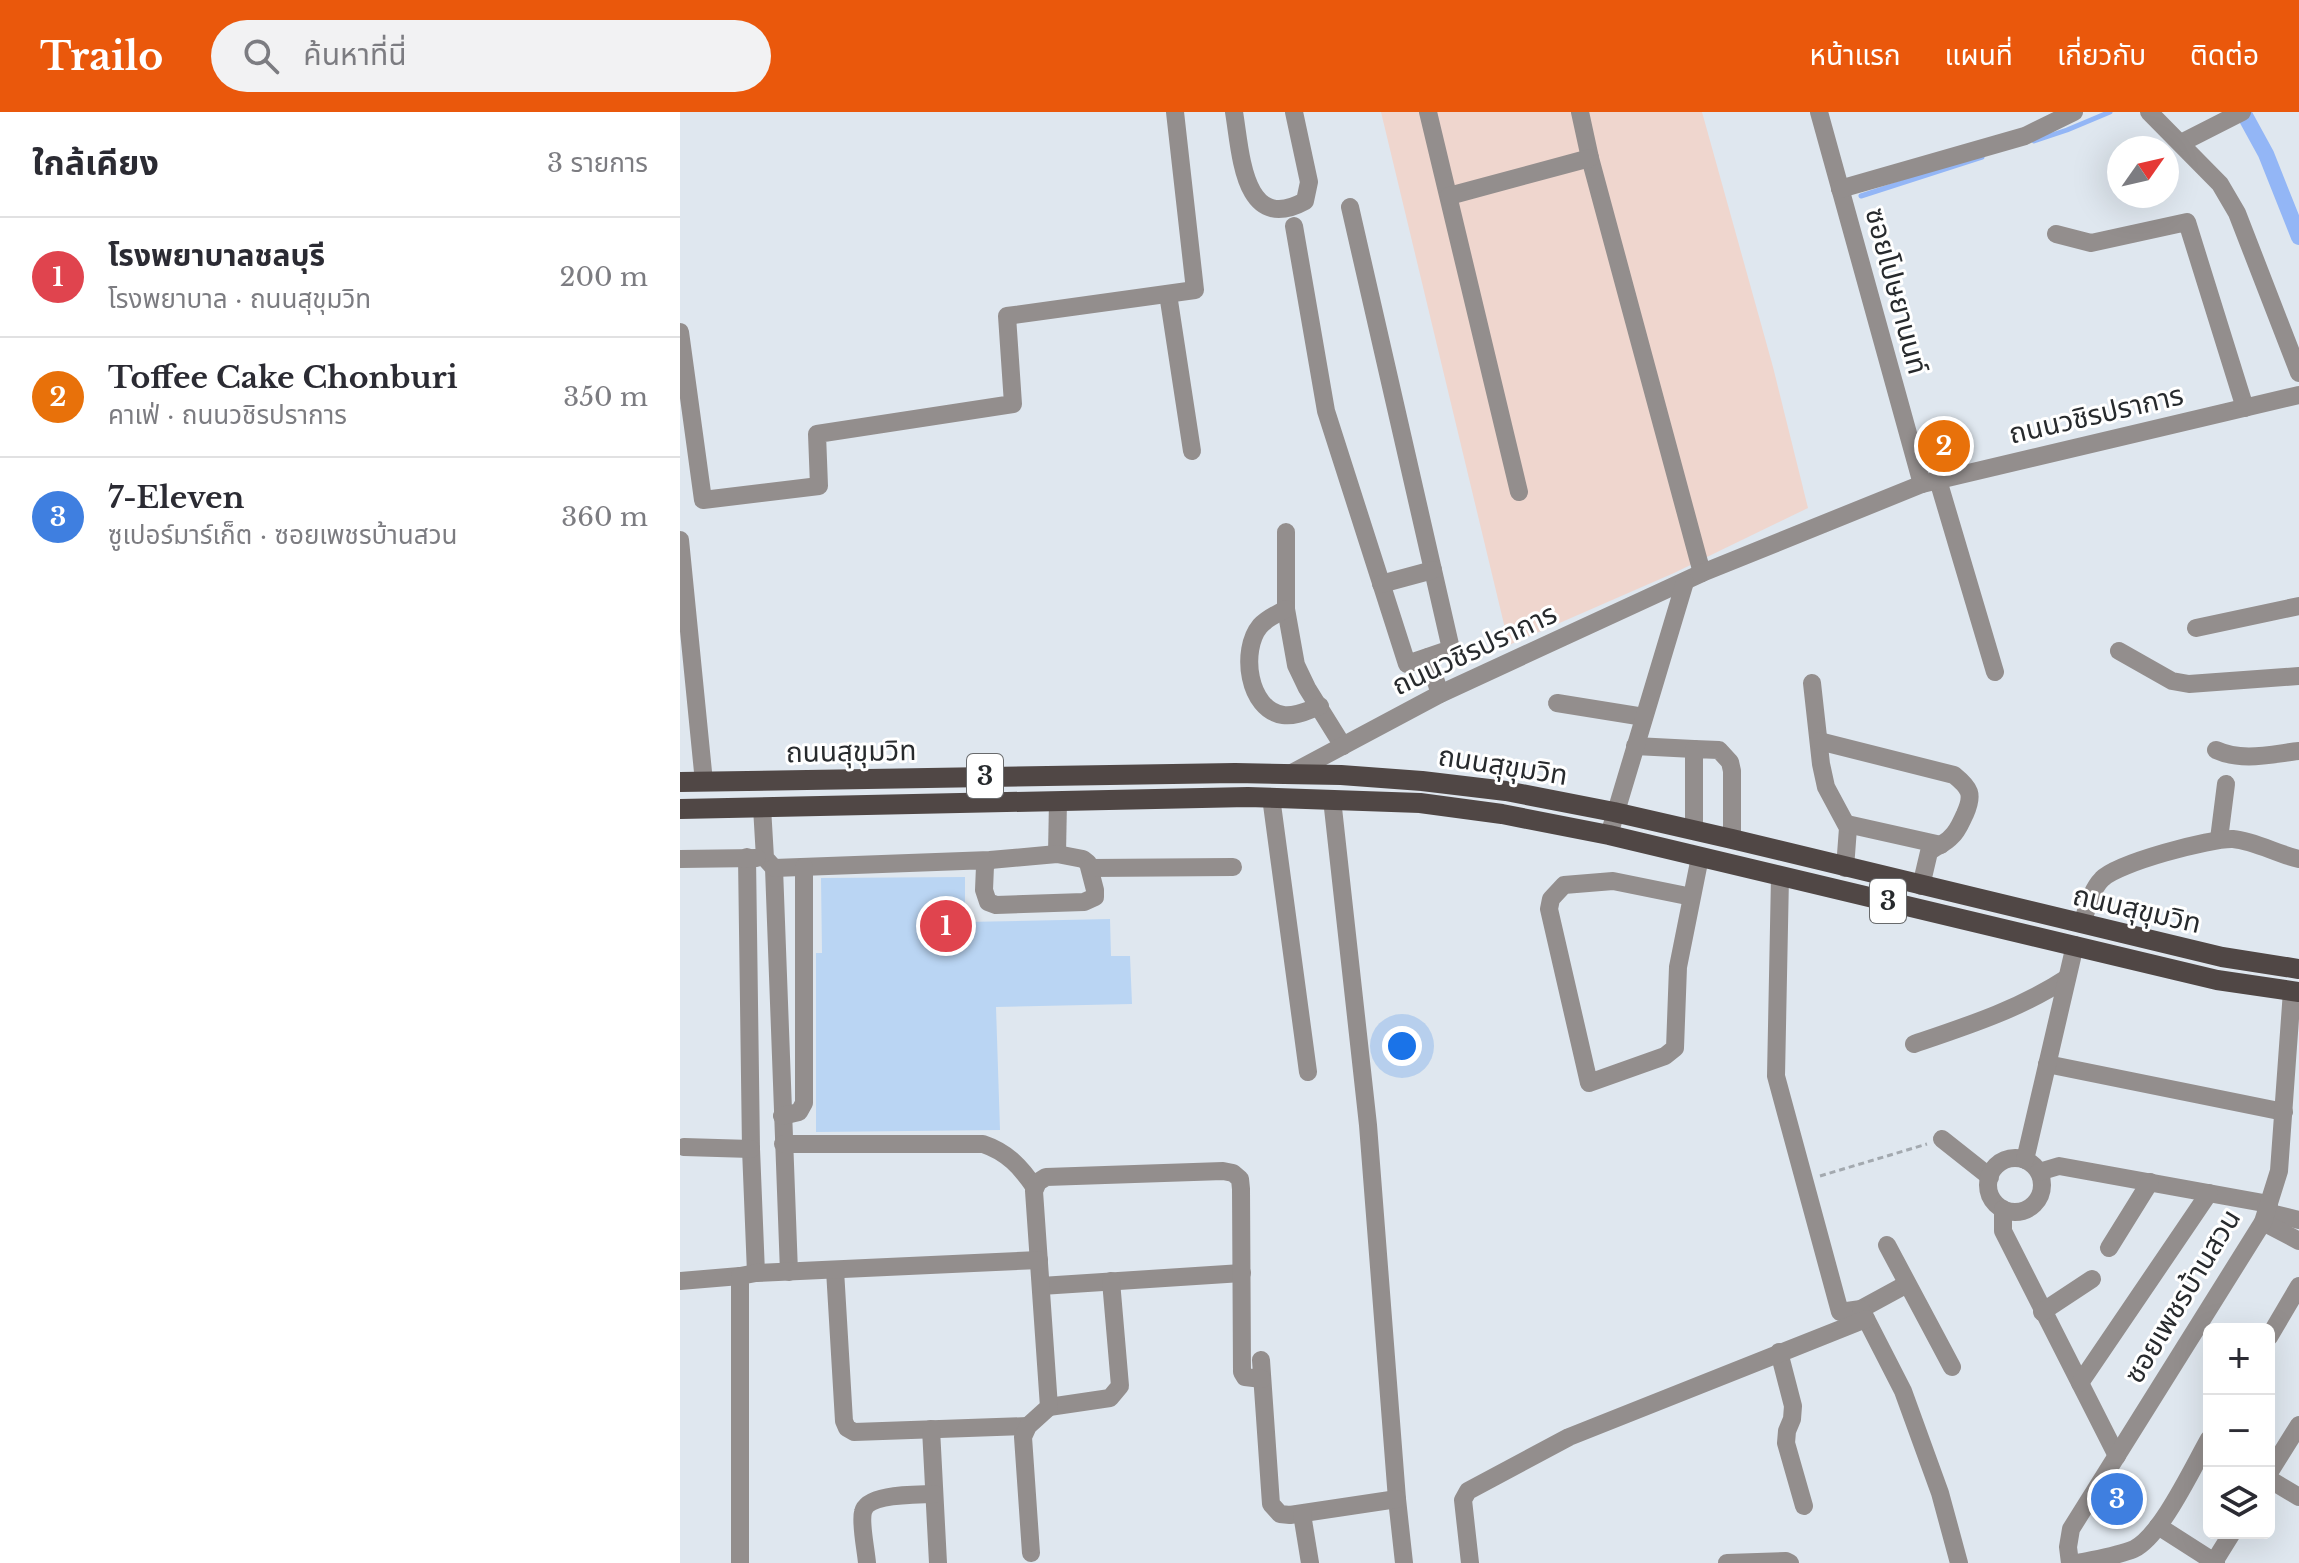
<!DOCTYPE html>
<html lang="th">
<meta charset="utf-8">
<style>
body{margin:0;font-family:"Libre Baskerville","Noto Sans Thai",serif;background:#f2f2f3;color:#2b2b33}
.controls{position:absolute;right:24px;bottom:24px;display:grid;overflow:hidden;border-radius:12px;box-shadow:0 8px 32px #0002}
.controls button{width:72px;height:72px;display:grid;place-items:center;padding:0;border:0;border-bottom:2px solid #e1e1e2;background:#fff;color:#2b2b33;font:40px sans-serif}
.compass{position:absolute;left:1427px;top:24px;width:72px;height:72px;border-radius:50%;background:#fff;box-shadow:0 8px 32px #0002;rotate:56deg}
.you{position:absolute;left:722px;top:934px;width:28px;height:28px;margin:-20px;border:6px solid #fff;border-radius:50%;background:#1a73e8;box-shadow:0 0 0 12px #1a73e833}
.badge{display:grid;place-items:center;width:52px;height:52px;border-radius:50%;background:#ea580c;color:#fff;font-size:26px;font-weight:700}
.pin{position:absolute;translate:-50% -50%;border:4px solid #fff;box-shadow:0 2px 8px #0006}
.list{margin:0;padding:0;list-style:none}
h2{display:flex;justify-content:space-between;align-items:center;height:104px;margin:0;padding:0 32px;font-size:34px}
h2 small{font-size:26px;font-weight:400;color:#7c7c81}
.list li{display:grid;grid-template-columns:52px 1fr auto;gap:24px;align-items:center;box-sizing:border-box;height:120px;padding:0 32px;border-top:2px solid #e1e1e2}
.list b{display:block;font-size:30px;white-space:nowrap}
.list p{margin:0;font-size:26px;white-space:nowrap;color:#7c7c81}
.list em{font-size:26px;font-style:normal;color:#7c7c81}
.icon{flex:none;width:44px;height:44px;fill:none;stroke:currentColor;stroke-width:2;stroke-linecap:round;stroke-linejoin:round}
.map{position:relative;flex:none;width:1619px;height:1451px;overflow:hidden}
header{display:flex;align-items:center;gap:48px;box-sizing:border-box;height:112px;padding:0 40px;background:#ea580c;color:#fff}
header strong{font-size:38px}
nav{display:flex;gap:44px;margin-inline-start:auto;font-size:28px}
.search{width:560px;height:72px;background:#f2f2f3;display:flex;align-items:center;gap:20px;box-sizing:border-box;padding:0 28px;border-radius:44px;color:#7c7c81;font-size:30px}
main{display:flex}
aside{flex:1;background:#fff}
.map>svg:first-child{display:block}
.education{fill:#efd6ce}
.lines{fill:none;stroke-linecap:round;stroke-linejoin:round}
.stream{stroke:#93b6f6;stroke-width:5}
.canal{stroke:#93b6f6;stroke-width:16}
.building{fill:#bad5f3}
.path{stroke:#a3a9af;stroke-width:3;stroke-dasharray:6 4;stroke-linecap:butt}
.minor{stroke:#938e8d;stroke-width:18}
.major{stroke:#504745;stroke-width:20}
.labels{text-anchor:middle;stroke-width:6;stroke-linejoin:round;paint-order:stroke}
.shield{fill:#fff;stroke:#686a6c;stroke-width:2}
.shield-label{font-size:26px;font-weight:bold;fill:#272a2d}
.street-label{font-size:28px;fill:#272a2d;stroke:#fff}
</style>
<header>
<strong>Trailo</strong>
<div class="search"><svg class="icon" aria-label="search" viewBox="0 0 24 24"><circle cx="10" cy="10" r="6"/><path d="M15 15l6 6"/></svg>ค้นหาที่นี่</div>
<nav><a>หน้าแรก</a><a>แผนที่</a><a>เกี่ยวกับ</a><a>ติดต่อ</a></nav>
</header>
<main>
<aside>
<h2>ใกล้เคียง<small>3 รายการ</small></h2>
<ul class="list">
<li><span class="badge" style="background:#e0444e">1</span><div><b>โรงพยาบาลชลบุรี</b><p>โรงพยาบาล · ถนนสุขุมวิท</p></div><em>200 m</em></li>
<li><span class="badge" style="background:#e8710a">2</span><div><b>Toffee Cake Chonburi</b><p>คาเฟ่ · ถนนวชิรปราการ</p></div><em>350 m</em></li>
<li><span class="badge" style="background:#3f7fe0">3</span><div><b>7-Eleven</b><p>ซูเปอร์มาร์เก็ต · ซอยเพชรบ้านสวน</p></div><em>360 m</em></li>
</ul>
</aside>
<div class="map">
<svg width="1619" height="1451" viewBox="0 0 1619 1451">
<rect width="100%" height="100%" fill="#dfe7ef"/>
<path class="education" d="M701,0H1022L1093,255L1128,396L994,461L829,533Z"/>
<g class="lines">
<g class="stream">
<path d="M1354,29L1387,18L1430,0"/>
<path d="M1181,84L1302,45"/>
</g>
<path class="canal" d="M1563,0L1586,42L1619,125"/>
</g>
<path class="building" d="M285,765V810L430,807L431,844H450L452,892L316,895L320,1018L136,1020V841H142L141,766Z"/>
<g class="lines">
<path class="path" d="M1140,1064L1247,1032"/>
<g class="minor">
<path d="M554,0C561,41 563,123 625,89L629,70L614,0"/>
<path d="M748,0L839,380"/>
<path d="M900,0L910,46L1022,461"/>
<path d="M1139,0L1242,372"/>
<path d="M1469,0L1540,72L1557,101L1619,261"/>
<path d="M1501,31L1562,0"/>
<path d="M1160,77L1345,24L1394,0"/>
<path d="M769,84L910,46"/>
<path d="M614,114L646,299L727,552L771,537L670,95"/>
<path d="M1376,122L1411,131L1507,110L1565,296"/>
<path d="M488,182L512,339"/>
<path d="M0,220L23,388L139,374L137,322L333,292L327,204L515,178L495,0"/>
<path d="M1258,368L1315,560"/>
<path d="M606,420V497L616,553L627,576L663,634"/>
<path d="M0,428L24,670"/>
<path d="M701,472L753,458"/>
<path d="M606,497C597,502 587,506 580,514C560,538 568,598 603,603C616,605 628,598 640,594"/>
<path d="M1516,516L1619,494"/>
<path d="M1439,539L1492,569L1509,572L1619,564"/>
<path d="M748,545L760,582"/>
<path d="M1132,571L1141,652L1146,675L1168,716L1165,756"/>
<path d="M877,591L964,605"/>
<path d="M1139,629L1274,663C1290,676 1294,682 1285,702C1281,710 1278,719 1271,725C1265,732 1256,734 1249,740L1241,774"/>
<path d="M955,634L1014,637"/>
<path d="M1536,638C1562,650 1592,642 1619,639"/>
<path d="M610,662L760,582L1022,461L1242,372L1619,283"/>
<path d="M591,685L628,960"/>
<path d="M652,687L688,1013L717,1387L724,1451"/>
<path d="M82,695L85,746L94,756L109,1160"/>
<path d="M1167,712L1261,733"/>
<path d="M1014,718V637L1039,638L1050,650L1052,659V727"/>
<path d="M929,723L1005,470"/>
<path d="M1539,727L1546,672"/>
<path d="M377,742L378,689"/>
<path d="M67,745L71,1037L76,1161"/>
<path d="M0,747L77,746"/>
<path d="M94,756L310,748L377,742L403,747L408,751L415,778V785L404,790L316,793L308,790L304,778L305,754L310,748"/>
<path d="M410,756L553,755"/>
<path d="M1100,765L1096,964L1160,1200L1181,1197L1227,1172"/>
<path d="M1012,785L933,769L884,773L871,787L869,797L909,971L985,944L995,936L998,855L1020,745"/>
<path d="M1402,812C1407,797 1411,778 1422,767C1437,751 1531,726 1553,727C1575,729 1597,742 1619,747"/>
<path d="M1234,932C1287,914 1340,897 1387,866"/>
<path d="M1367,952L1604,1000"/>
<path d="M102,1004L119,1000L124,991V755"/>
<path d="M1262,1027L1310,1065"/>
<path d="M103,1032H303C327,1040 341,1055 355,1076"/>
<path d="M4,1035L71,1037"/>
<circle cx="1335" cy="1073" r="27"/>
<path d="M1345,1048L1395,833"/>
<path d="M1359,1060L1379,1054L1589,1092"/>
<path d="M1323,1097V1119L1437,1344"/>
<path d="M1586,1100L1619,1108"/>
<path d="M1583,1110L1619,1129"/>
<path d="M1207,1133L1272,1255"/>
<path d="M1429,1136L1470,1070"/>
<path d="M155,1158L164,1309L167,1316L174,1320L348,1314"/>
<path d="M0,1169L60,1164"/>
<path d="M361,1174L562,1161"/>
<path d="M1181,1197L1223,1279L1260,1381L1279,1451"/>
<path d="M1362,1200L1412,1167"/>
<path d="M1589,1225L1619,1174"/>
<path d="M1099,1240L1113,1294L1112,1307L1107,1319L1106,1331L1124,1394"/>
<path d="M581,1248L591,1392L600,1402L610,1403L717,1387"/>
<path d="M1400,1271L1529,1081"/>
<path d="M369,1295L430,1286L440,1274L431,1169"/>
<path d="M251,1317L258,1451"/>
<path d="M1589,1361L1619,1313"/>
<path d="M1589,1367L1619,1385"/>
<path d="M622,1402L630,1451"/>
<path d="M1478,1414L1536,1451"/>
<path d="M351,1441L343,1325L348,1314L369,1295L354,1079L358,1070L366,1065L543,1059L553,1061L560,1067L561,1077L562,1260L565,1265L582,1267"/>
<path d="M1534,1450L1552,1421"/>
<path d="M60,1451V1164L76,1161L359,1148"/>
<path d="M187,1451C186,1438 180,1411 183,1400C187,1381 238,1383 254,1382"/>
<path d="M790,1451L783,1388L788,1379L889,1325L1186,1207"/>
<path d="M1047,1451L1106,1449L1110,1451"/>
<path d="M1390,1451L1388,1435L1391,1417L1583,1110L1599,1059L1612,879"/>
<path d="M1398,1451C1416,1447 1437,1444 1454,1437C1481,1424 1513,1355 1529,1327"/>
</g>
<g class="major">
<path d="M0,670L555,661L661,663L742,669L826,679L934,700L1052,727L1542,845L1619,857"/>
<path d="M0,697L568,685L740,691L822,702L929,723L1537,868L1619,880"/>
</g>
</g>
<g class="labels">
<g class="shield">
<rect x="287" y="642" width="36" height="44" rx="6"/>
<rect x="1190" y="767" width="36" height="44" rx="6"/>
</g>
<g class="shield-label">
<text x="305" y="673">3</text>
<text x="1208" y="798">3</text>
</g>
<g class="street-label">
<text transform="translate(1217 179) rotate(75)" y="10">ซอยโปษยานนท์</text>
<text transform="translate(1416 302) rotate(-13)" y="10">ถนนวชิรปราการ</text>
<text transform="translate(794 537) rotate(-25)" y="10">ถนนวชิรปราการ</text>
<text transform="translate(171 639) rotate(-1)" y="10">ถนนสุขุมวิท</text>
<text transform="translate(823 653) rotate(9)" y="10">ถนนสุขุมวิท</text>
<text transform="translate(1457 797) rotate(13)" y="10">ถนนสุขุมวิท</text>
<text transform="translate(1502 1184) rotate(-59)" y="10">ซอยเพชรบ้านสวน</text>
</g>
</g>
</svg>
<div class="controls">
<button>+</button>
<button>−</button>
<button><svg class="icon" aria-label="layers" viewBox="0 0 24 24"><path d="M12 4l9 5-9 5-9-5zM3 14l9 5 9-5"/></svg></button>
</div>
<svg class="compass" viewBox="-18 -18 36 36"><path d="M0-13l5 13h-10z" fill="#e53935"/><path d="M0 13l5-13h-10z" fill="#7c7c81"/></svg>
<div class="you"></div>
<div class="pin badge" style="left:266px;top:814px;background:#e0444e">1</div>
<div class="pin badge" style="left:1264px;top:334px;background:#e8710a">2</div>
<div class="pin badge" style="left:1437px;top:1387px;background:#3f7fe0">3</div>
</div>
</main>
